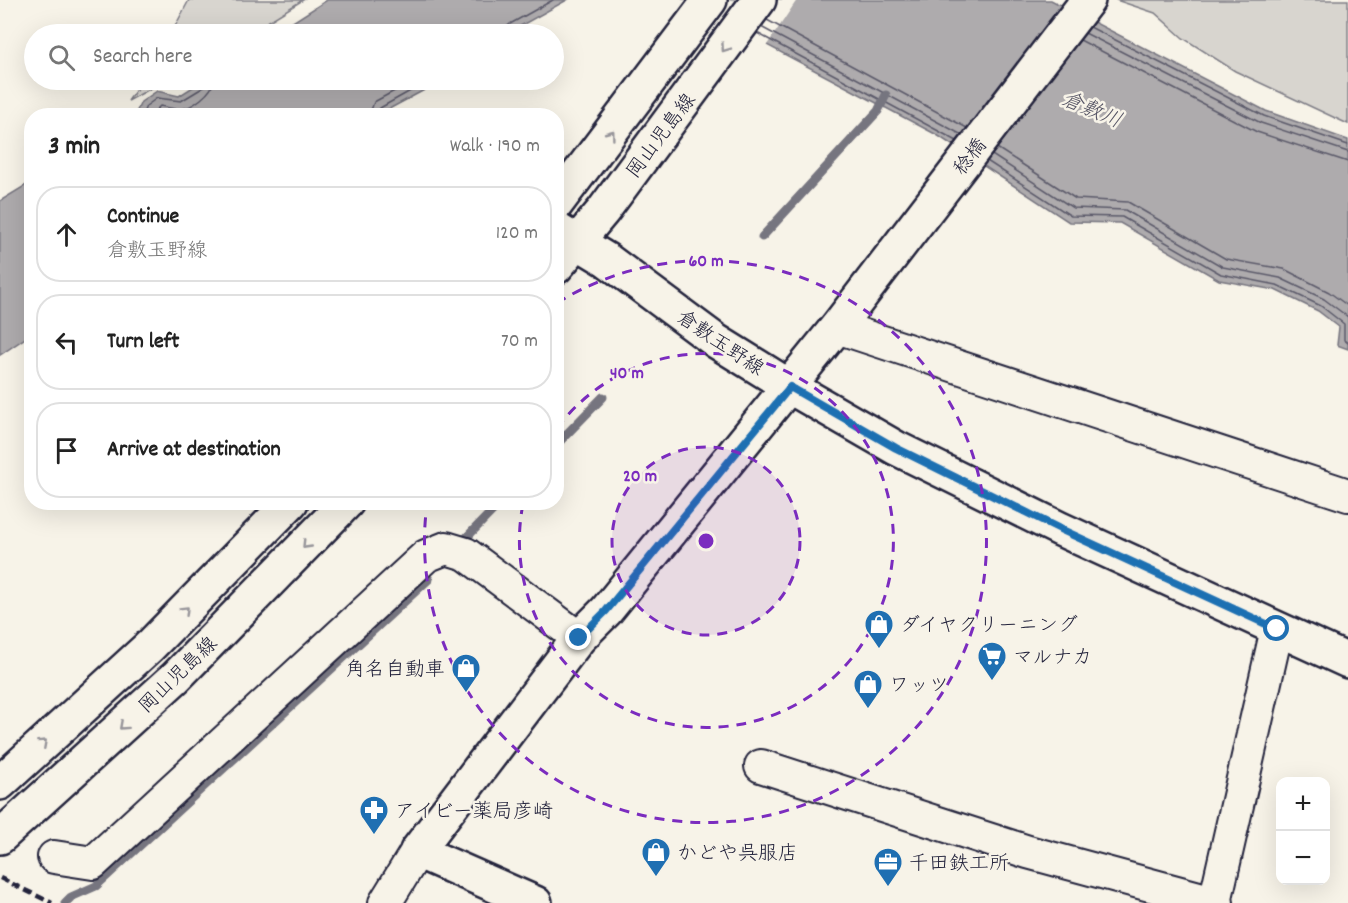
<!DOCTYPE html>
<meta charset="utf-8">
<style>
body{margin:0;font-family:Dekko,"Klee One",sans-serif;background:#f2f2f2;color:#222}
.controls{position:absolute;right:18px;bottom:18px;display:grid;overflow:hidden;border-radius:12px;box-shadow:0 6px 24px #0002}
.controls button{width:54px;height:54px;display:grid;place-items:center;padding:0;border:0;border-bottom:2px solid #e0e0e0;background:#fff;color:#222;font:30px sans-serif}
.stop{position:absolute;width:18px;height:18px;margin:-14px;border:4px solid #1f6fb2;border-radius:50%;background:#fff}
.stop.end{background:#1f6fb2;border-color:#fff;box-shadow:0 2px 6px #0008}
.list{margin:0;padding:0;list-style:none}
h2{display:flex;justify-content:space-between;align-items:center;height:78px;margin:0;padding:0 24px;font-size:26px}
h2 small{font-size:20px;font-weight:400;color:#767676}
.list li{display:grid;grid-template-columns:39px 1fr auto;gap:18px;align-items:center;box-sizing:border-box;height:96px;margin:0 12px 12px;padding:0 12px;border:2px solid #e0e0e0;border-radius:24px}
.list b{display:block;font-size:22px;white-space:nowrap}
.list p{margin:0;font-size:20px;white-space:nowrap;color:#767676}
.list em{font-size:20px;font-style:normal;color:#767676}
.icon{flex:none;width:33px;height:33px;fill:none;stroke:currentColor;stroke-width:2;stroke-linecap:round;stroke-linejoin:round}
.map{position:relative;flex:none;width:1348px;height:903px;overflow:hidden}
.search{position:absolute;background:#fff;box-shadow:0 6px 24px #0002;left:24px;top:24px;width:540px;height:66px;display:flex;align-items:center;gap:15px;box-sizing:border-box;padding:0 21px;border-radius:33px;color:#767676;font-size:22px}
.panel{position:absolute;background:#fff;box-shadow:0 6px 24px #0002;left:24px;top:108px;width:540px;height:402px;border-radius:24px}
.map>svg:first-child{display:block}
.green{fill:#d8d5cf;stroke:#7d7c85;stroke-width:1.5}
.water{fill:#aeabad;stroke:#76747f;stroke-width:1.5}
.pier{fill:#f7f3e8}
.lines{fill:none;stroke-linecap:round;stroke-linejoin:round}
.shore{stroke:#5a5969;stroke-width:1.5}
.stream{stroke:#76747f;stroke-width:9}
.street-casing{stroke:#22223b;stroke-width:36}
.secondary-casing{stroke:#22223b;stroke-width:38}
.primary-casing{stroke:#22223b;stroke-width:38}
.street{stroke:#f7f3e8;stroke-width:32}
.secondary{stroke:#f7f3e8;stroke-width:33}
.primary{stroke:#f7f3e8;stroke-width:33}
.rail{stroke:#22223b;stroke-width:4.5;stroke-dasharray:9 4.5;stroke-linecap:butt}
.oneway{stroke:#97959a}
.route{stroke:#1f6fb2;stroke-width:8}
.ring{fill:none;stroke:#7b2cbf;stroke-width:3;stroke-dasharray:10 8}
.labels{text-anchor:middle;stroke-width:5;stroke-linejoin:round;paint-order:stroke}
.street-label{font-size:20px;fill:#22223b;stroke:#f7f3e8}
.poi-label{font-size:20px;fill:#22223b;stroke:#f7f3e8;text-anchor:start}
.water-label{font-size:21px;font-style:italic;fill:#535263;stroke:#f7f3e8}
.centre{fill:#7b2cbf;stroke:#f7f3e8;stroke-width:3}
.ring-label{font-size:18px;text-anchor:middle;font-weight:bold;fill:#7b2cbf;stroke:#f7f3e8;stroke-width:5;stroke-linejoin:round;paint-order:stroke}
</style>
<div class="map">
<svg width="1348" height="903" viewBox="0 0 1348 903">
<rect width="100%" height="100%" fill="#f7f3e8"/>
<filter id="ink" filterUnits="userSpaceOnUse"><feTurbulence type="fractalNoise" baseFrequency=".0167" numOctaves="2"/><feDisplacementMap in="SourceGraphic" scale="12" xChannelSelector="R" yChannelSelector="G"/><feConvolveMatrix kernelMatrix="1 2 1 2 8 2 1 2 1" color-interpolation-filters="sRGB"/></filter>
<g filter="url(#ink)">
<g class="green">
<path d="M189,0H303L248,34H171Z"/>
<path d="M1116,0H1348V124L1235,71L1183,38L1155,13Z"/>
<path d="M143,80H166L128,101Z"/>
</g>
<g class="water">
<path d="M327,0H567L506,34H274Z"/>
<path d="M682,0H1051L1266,111L1348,140V349L1337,345L1339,327L1318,311L1275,290L1219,280L1120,223L1069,222L937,135Z"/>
<path d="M204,80H443L378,115H135L141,102L157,91L179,96Z"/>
<path d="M31,182V334L0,355V201Z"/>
</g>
<path class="pier" d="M679,0H797L765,48Z"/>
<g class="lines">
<g class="shore">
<path d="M767,20L967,128"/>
<path d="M761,27L962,135"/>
<path d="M1090,27L1264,116L1348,145"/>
<path d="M757,33L957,141"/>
<path d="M1085,33L1261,123L1348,152"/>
<path d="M503,34L504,29L510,24L553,0"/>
<path d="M1080,40L1257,132L1348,162"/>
<path d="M142,116L146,106L157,98L181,101L204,87L207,80"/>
<path d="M150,116L160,106C166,107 173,109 179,109C192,109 213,92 214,80"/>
<path d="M369,116L374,102L415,80"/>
<path d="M376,116L380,108L430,80"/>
<path d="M997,148L1076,199L1128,202L1226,259L1284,269L1329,292L1348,306"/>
<path d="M992,155L1073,208L1125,210L1223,267L1280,278L1324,299L1348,317"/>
<path d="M987,161L1071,216L1122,217L1221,274L1277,285L1321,306L1344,324V340L1348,343"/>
</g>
<g class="stream">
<path d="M762,237L878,111L886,95"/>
<path d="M556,445L603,397"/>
<path d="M465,539L501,502"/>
<path d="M65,903L71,897L96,886L429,579"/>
</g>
<g class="street-casing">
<g id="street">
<path d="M837,327L1348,495"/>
<path d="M761,766L1028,852L1217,903"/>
<path d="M54,857L93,863L426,556L446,548L466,554L579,638"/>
<path d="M1215,902L1277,629"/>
<path d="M385,903L417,851"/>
</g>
</g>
<g class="secondary-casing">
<path id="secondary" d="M535,903L417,851L579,638L606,611L837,327L1088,0"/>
</g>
<g class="primary-casing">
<g id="primary">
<path d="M556,204L710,0"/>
<path d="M556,229L607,260L716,341L790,387L896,448L1060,529L1348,661"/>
<path d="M556,267L603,211L759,0"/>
<path d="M0,783L150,646L291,502"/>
<path d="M0,837L176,677L347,502"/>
</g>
</g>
<use href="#street" class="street"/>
<use href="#secondary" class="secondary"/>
<use href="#primary" class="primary"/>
<path class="rail" d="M0,878L52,903"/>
</g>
<defs><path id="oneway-chevron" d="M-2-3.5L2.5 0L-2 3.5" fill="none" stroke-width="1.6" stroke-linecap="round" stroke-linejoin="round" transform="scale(1.5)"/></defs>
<g class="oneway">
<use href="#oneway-chevron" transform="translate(725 48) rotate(125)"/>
<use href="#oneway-chevron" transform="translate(611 134) rotate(-53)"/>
<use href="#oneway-chevron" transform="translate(306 545) rotate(134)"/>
<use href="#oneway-chevron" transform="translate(185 610) rotate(-45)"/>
<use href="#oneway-chevron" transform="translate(123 726) rotate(138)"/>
<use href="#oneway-chevron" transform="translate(43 743) rotate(-42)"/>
</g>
</g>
<g class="lines" filter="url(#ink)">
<path class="route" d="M579,638L606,611L790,387L896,448L1060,529L1277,629"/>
</g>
<circle cx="706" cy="541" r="94" fill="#7b2cbf" fill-opacity=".12"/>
<g class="ring">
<circle cx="706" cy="541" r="94"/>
<path d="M557 428A187 187 0 1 1 523 504"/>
<path d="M557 303A281 281 0 1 1 427 504"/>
</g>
<defs>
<g id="shop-pin" transform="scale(1.5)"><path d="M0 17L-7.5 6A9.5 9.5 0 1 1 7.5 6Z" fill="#1f6fb2" stroke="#f7f3e8"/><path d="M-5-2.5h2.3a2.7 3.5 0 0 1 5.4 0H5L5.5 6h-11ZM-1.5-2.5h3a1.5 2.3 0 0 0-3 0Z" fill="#fff"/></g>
<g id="supermarket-pin" transform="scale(1.5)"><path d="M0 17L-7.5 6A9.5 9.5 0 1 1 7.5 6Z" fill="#1f6fb2" stroke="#f7f3e8"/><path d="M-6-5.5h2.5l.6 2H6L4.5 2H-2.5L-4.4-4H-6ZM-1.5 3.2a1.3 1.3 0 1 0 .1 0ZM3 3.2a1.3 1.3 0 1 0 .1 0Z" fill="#fff"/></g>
<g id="pharmacy-pin" transform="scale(1.5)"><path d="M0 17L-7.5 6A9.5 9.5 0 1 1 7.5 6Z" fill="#1f6fb2" stroke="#f7f3e8"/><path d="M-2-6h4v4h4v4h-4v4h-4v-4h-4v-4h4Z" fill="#fff"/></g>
<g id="office-pin" transform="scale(1.5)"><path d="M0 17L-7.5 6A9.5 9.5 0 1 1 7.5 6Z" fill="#1f6fb2" stroke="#f7f3e8"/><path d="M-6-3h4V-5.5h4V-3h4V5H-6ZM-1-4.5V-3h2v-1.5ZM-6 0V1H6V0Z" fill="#fff"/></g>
</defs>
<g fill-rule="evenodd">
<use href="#shop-pin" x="879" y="624"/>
<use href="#supermarket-pin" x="992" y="656"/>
<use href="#shop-pin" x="466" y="668"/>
<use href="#shop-pin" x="868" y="684"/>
<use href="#pharmacy-pin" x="374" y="810"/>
<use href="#shop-pin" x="656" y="852"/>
<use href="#office-pin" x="888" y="862"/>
</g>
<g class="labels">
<g class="street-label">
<text transform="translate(660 135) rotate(-53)" y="7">岡山児島線</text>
<text transform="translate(969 156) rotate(-52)" y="7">稔橋</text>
<text transform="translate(721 342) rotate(34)" y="7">倉敷玉野線</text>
<text transform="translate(177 674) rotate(-44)" y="7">岡山児島線</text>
</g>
<g class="poi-label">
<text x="900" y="631">ダイヤクリーニング</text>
<text x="1013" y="663">マルナカ</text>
<text x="445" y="675" text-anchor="end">角名自動車</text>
<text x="889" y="691">ワッツ</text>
<text x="395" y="817">アイビー薬局彦崎</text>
<text x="677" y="859">かどや呉服店</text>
<text x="909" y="869">千田鉄工所</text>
</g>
<g class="water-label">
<text transform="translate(1092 109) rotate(23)" y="7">倉敷川</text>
</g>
</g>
<circle cx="706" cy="541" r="9" class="centre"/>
<g class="ring-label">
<text x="706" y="266">60 m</text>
<text x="627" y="378">40 m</text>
<text x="640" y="481">20 m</text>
</g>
</svg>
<div class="controls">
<button>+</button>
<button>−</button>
</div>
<div class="stop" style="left:1277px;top:629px"></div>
<div class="stop end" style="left:579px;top:638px"></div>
<div class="search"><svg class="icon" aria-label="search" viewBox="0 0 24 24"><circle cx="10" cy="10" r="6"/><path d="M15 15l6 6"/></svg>Search here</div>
<section class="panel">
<h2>3 min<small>Walk · 190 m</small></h2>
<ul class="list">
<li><svg class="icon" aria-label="ahead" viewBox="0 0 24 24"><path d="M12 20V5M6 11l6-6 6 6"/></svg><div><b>Continue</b><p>倉敷玉野線</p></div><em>120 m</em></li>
<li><svg class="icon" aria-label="left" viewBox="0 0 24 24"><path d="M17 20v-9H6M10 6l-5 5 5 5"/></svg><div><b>Turn left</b></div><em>70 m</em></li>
<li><svg class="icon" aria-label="arrive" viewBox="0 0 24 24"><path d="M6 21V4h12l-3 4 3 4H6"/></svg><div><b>Arrive at destination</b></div></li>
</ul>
</section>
</div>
